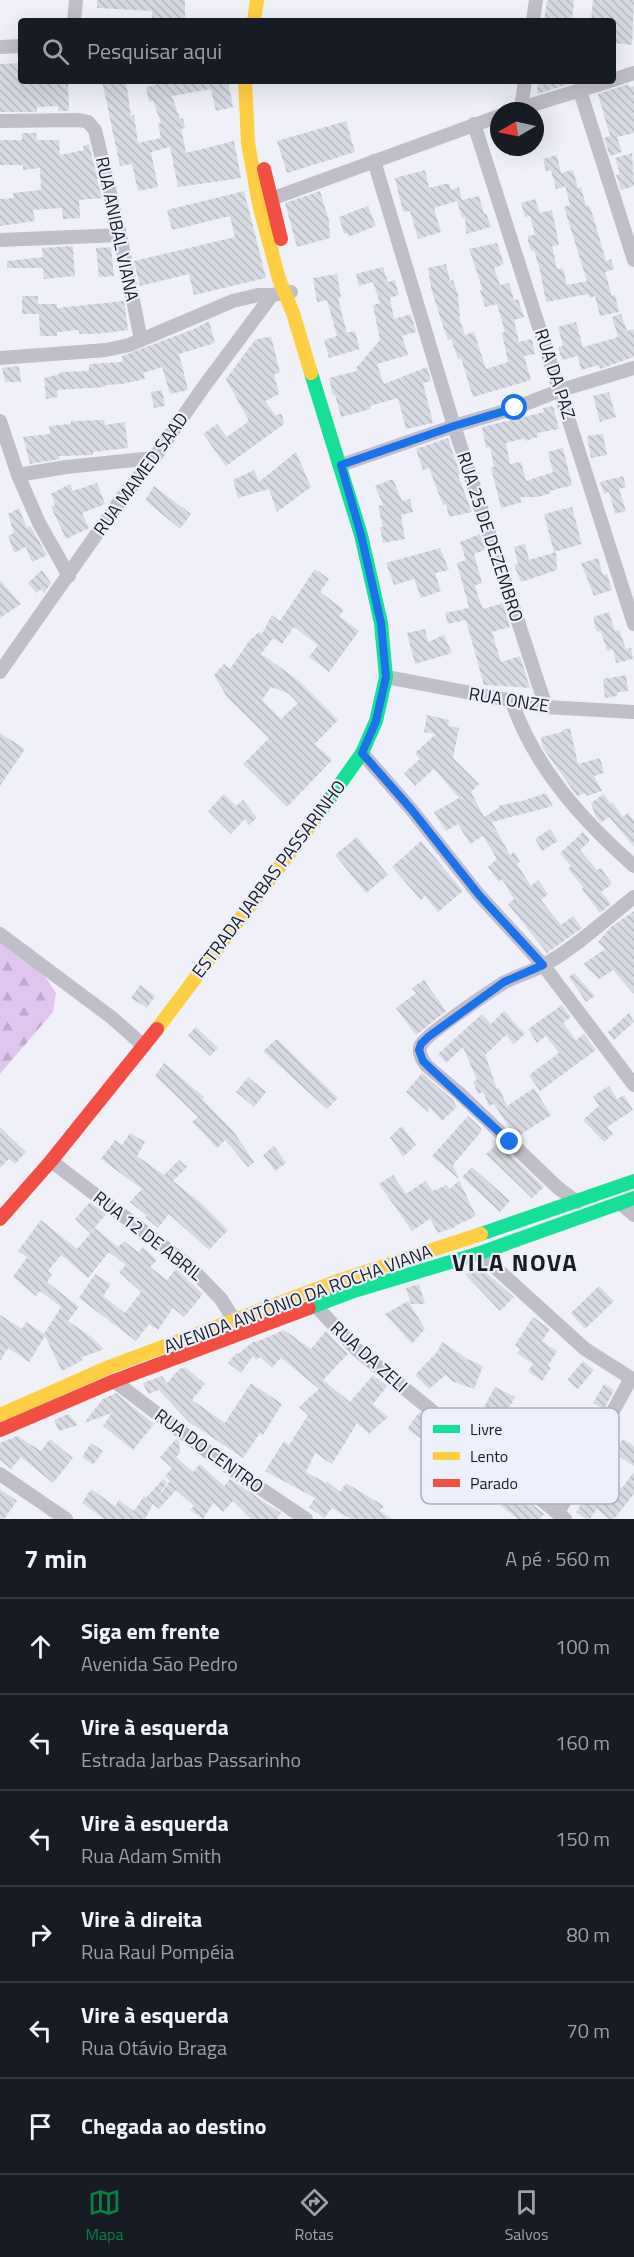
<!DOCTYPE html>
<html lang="pt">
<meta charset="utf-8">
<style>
body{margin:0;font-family:"Titillium Web",sans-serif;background:#242831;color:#f1f3f6}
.compass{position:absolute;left:490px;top:102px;width:54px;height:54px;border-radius:50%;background:#171b24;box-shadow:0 6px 24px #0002;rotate:261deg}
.stop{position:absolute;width:18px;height:18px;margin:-14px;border:4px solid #1a73e8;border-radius:50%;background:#fff}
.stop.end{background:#1a73e8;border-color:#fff;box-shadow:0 2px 6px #0008}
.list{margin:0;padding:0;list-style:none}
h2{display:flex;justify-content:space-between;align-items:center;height:78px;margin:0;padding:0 24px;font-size:26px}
h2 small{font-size:20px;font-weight:400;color:#9ea1a6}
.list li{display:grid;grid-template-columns:39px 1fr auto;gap:18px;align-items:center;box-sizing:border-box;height:96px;padding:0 24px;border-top:2px solid #363941}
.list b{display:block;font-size:22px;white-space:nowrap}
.list p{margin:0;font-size:20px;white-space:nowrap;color:#9ea1a6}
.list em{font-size:20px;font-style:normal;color:#9ea1a6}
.icon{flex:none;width:33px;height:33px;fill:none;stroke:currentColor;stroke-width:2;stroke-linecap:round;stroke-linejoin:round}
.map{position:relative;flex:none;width:634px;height:1519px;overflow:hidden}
.search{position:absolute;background:#171b24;box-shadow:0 6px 24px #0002;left:18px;right:18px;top:18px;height:66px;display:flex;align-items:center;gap:15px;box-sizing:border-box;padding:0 21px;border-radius:6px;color:#9ea1a6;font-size:22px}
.sheet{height:654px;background:#171b24}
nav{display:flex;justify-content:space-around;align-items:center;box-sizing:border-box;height:84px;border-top:2px solid #363941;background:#171b24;font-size:16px;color:#9ea1a6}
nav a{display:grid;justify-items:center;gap:3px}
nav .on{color:#0b8043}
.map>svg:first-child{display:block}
.forest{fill:url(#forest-firs)}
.building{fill:url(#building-back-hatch);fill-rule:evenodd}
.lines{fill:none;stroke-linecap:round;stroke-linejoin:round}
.street{stroke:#c0bec9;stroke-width:14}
.fast{stroke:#16e098;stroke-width:14}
.slow{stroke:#ffcf43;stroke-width:14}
.jam{stroke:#f24e42;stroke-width:14}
.route{stroke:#1a73e8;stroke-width:8}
.labels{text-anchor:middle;stroke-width:4.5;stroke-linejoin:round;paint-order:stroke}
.street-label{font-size:18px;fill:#1a1c21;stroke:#eceffc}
.district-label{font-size:24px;font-weight:bold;letter-spacing:1.5px;fill:#1a1c21;stroke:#eceffc}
.key{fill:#eceffc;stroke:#adb0ba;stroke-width:1.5}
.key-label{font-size:16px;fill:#1a1c21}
</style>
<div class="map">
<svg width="634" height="1519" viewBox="0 0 634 1519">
<defs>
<pattern id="forest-firs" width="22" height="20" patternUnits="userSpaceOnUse" patternTransform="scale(1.5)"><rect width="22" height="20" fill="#e0c6ee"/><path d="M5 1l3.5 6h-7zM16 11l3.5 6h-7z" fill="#c0aacc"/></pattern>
<pattern id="building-back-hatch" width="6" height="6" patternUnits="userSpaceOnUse" patternTransform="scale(1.5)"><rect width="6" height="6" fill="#d7dae0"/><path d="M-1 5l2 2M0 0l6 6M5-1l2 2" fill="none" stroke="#b8bac0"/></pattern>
</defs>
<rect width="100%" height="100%" fill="#f0f1f8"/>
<path class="forest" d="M0,942L44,975L56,993L53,1012L0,1074Z"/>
<g class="building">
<path d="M97,0H185V21H152V11L97,8Z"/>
<path d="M547,0H574L572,21H544Z"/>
<path d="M593,0H634L632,45L613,43V21H591Z"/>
<path d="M21,63V81H68L69,111H58V106L37,107V112H0V64Z"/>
<path d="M102,81H126L131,116L134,115L138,143L161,138L158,124L161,123L153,101L149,102L146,87L171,81H228L233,107L216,111L211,89L172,96L180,119L183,118L185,128L181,129L186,153L234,141L241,178L178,187L170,147L151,152L158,187L138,191L132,164L120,166Z"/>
<path d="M538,81H579L537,94Z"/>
<path d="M629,84L630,87L634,86V133L617,137L622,152L610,156L604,138L610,136L598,94Z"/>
<path d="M346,121L355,152L287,173L277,141Z"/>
<path d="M22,133H36L37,140H59L60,155L84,150L83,146L89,144L102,198L79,200L80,218L63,219L62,208L33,210L35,221L0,226V199L14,198L13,193L41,190L40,168L23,170V165H0V140H22Z"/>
<path d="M632,153L634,186L621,190L616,175L620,174L615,158Z"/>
<path d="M557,155L561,173L573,170L578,188L581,187L586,206L589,205L594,219L606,261L611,259L614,269L605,272L612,296L615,295L619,312L600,316L595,296L590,298L588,294L546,302L540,270L534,250L531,251L528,241V236L535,235L530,216L525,217L521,203L535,199L540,213L552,210L559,245L552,246L557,269L563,268L567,285L587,281L564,207L570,205L565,185L564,187L556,189L551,170L546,171L543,159Z"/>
<path d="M425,170L429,188L449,183L451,190L459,187L462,200L479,196L484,214L486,213L491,227L466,234L465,217L462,218L457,201L434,208L441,232L418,239L410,211L403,212L395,178Z"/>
<path d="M244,191L266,278L194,295L189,274L140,286L134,261L235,237L230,216L172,230L167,210Z"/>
<path d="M320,191L329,221L330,238L297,247L285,203Z"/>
<path d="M368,206L376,226L348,237L347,233L344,234L339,217Z"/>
<path d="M497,243L504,264L494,268L500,285L509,283L514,300L518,299L524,317L514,320L519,342L532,339L535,354L524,356L531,380L473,397L461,358L458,359L451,339L448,340L443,326L431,288L428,268L446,264L450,281L453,280L458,294L460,320L465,335L474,332L486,369L508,362L502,333L505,332L497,304L485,307L480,290H483L469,249Z"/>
<path d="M73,246L75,276L44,279L43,268H7V261L43,257L42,248Z"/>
<path d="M111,247L114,276L99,277L96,248Z"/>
<path d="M383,267L388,282L395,280L399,295L390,298L394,319L411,314L416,332L402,336L408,355L377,364L384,384L427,367L431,381L423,383L433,423L406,429L398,398L370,406L371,409L341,417L335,395H333L329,378L357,371L356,368L380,340L373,305L380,303L373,282L359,286L356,274Z"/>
<path d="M337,274L341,297L338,298L347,333L355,331L360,349L329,358L324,340L337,336L327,300L317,302L313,278Z"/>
<path d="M22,296H38V304H57V308L124,301L128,330L95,334H79V330L57,332V336H40L39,314H22Z"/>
<path d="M621,314L627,331L634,329V357L600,369L599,365L581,370L578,356L562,360L558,347L563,346L558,327L576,322L583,347L618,337L612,317Z"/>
<path d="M209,321L215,343L179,354L188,390L170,394L162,367L143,373L145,379L122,384L105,385V387L57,390L58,397L46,399L44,378L60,374L59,372L89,371V364L123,362L122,356L194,329Z"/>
<path d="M271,336L280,373L274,374L279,394L265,401L275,415L282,414L284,424L226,466L203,434L217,424L227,437L249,421L226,379L255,340Z"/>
<path d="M19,366L21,382H5L2,368Z"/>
<path d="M162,390L165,406L154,408L151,392Z"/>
<path d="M609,392L616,417L600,422L593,396Z"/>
<path d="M553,406L559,429L537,433L538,437L525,441V438L506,443L510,464L521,462L526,481L553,472L548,452L563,448L572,485L550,491L551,493L538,497H520L522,502L501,508L491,468L494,467L490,447L486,448L482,427L544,412L543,408Z"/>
<path d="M104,420L105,425L125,422L128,448L93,452V455L59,456L60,459L30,464L23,437L50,434L49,426L71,424V421Z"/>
<path d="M603,434L607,455L591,458L587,436Z"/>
<path d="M448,438L460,474L458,475L472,512L449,517L446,504L443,505L429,468L423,470L416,449Z"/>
<path d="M296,452L311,487L277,512L269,489L238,498L233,480L254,470L259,482Z"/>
<path d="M623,476L626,487L619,489L626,511L615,514L609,492L604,494L600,482Z"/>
<path d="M393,479L402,501L410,499L413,512L401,515L405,539L383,543L380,527H383L378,506L383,505L375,486Z"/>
<path d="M97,483L105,504L82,513L89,528L66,539L51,507L55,505L51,494L70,484L73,491Z"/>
<path d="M154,486L191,514L180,529L145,500Z"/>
<path d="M572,507L582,544L554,552L544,514Z"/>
<path d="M19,508L27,528L30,526L47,555L32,562L26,547L14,553L8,536L14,533L8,514Z"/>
<path d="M480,534L485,550L474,554L482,583L475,585L478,596L483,609L503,603L510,627L492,632L501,662L520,656L530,688L484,685L466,620L448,624L445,613L469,608L457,563L466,560L460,542Z"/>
<path d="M525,544L529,560L556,552L557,570L521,582L514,565L518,564L514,547Z"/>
<path d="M440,548L449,570L435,573L441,591L421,598L414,579L394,585L386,563Z"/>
<path d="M598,558L603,575L607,574L612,590L594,596L581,563Z"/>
<path d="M315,569L329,579L320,592L344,610L339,616L359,631L329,672L309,657L318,645L294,627L282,644L273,638L261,654L298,680L338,720L315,744L332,760L287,807L243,764L269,738L227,697L214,675L224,664L230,669L249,641L259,632L262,634L272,615L280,621ZM271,687L288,693L298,703L281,719L262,700Z"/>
<path d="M42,570L51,583L44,593L42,589L36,593L28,583Z"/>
<path d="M0,580L21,604L0,618Z"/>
<path d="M609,612L615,631L619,630L626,649L631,648L633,659L616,663L613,649L607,651L601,631L597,632L593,617Z"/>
<path d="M425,629L428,642L444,635L452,653L415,664L407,633Z"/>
<path d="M626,675L628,691L618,692L617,696L605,698L603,679Z"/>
<path d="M427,715L449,720L448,726L459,728L453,758L479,784L471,792L484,817L499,808V806L519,801V802L546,793L553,806L492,822L510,855L514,852L520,862L517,864L531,886L538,880L548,894L541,900L561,925L573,916L582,928L547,953L508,904L514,899L502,879L499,882L488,867L497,859L483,836L470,844L458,824L446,831L434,812L459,798L434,769L415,786L404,773L420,759L415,753L436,734L424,732Z"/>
<path d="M570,728L578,764L600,758L604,773L594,776L602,791L587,796L585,793L577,796L543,748L541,737L562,732V730Z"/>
<path d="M0,733L25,749L0,786Z"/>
<path d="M224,794L236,806L243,800L257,818L249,825L245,819L231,834L208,811Z"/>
<path d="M604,794L610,804L612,802L623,817L628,813L634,821V847L609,817L601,823L595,815L591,803Z"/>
<path d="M550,829L558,841L542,851L535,839Z"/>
<path d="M583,832L589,838V842L580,850L597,870L601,868L612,884L601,892L611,904L600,913L582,889L583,887L568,869L571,866L560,853Z"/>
<path d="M357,837L388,875L366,893L335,855Z"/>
<path d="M421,841L463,891L438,912L425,896L421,900L392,867Z"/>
<path d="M634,911V994L613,970L599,979L583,964L605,949L598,942L611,927Z"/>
<path d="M574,973L595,996L586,1002L569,977Z"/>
<path d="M424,980L446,1011L416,1035L396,1008L416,993L412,988Z"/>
<path d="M140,985L155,996L147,1008L131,998Z"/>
<path d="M562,1005L571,1017L563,1023L576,1040L584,1034L596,1050L540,1091L529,1075L559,1053L546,1036L537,1043L528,1029Z"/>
<path d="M504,1011L525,1034L514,1044L506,1035L485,1055L497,1089L499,1088L507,1106L534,1088L551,1115L517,1137L511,1130L494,1104L489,1106L483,1092L478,1094L473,1081L477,1080L463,1047L446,1063L438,1054L482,1014L491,1024Z"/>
<path d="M629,1013L634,1022L614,1040L608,1032Z"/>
<path d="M196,1027L218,1048L210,1056L188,1035Z"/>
<path d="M277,1039L338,1098L327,1109L263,1051Z"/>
<path d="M164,1063L204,1097L202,1099L234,1132L254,1162L248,1167L225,1140L217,1148L192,1122L198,1117L155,1076Z"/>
<path d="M422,1073L453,1100L457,1107L442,1121L429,1107L428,1112L406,1092Z"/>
<path d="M248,1077L266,1092L254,1107L236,1092Z"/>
<path d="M609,1086L617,1099L624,1095L633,1110L607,1127L613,1134L604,1142L583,1120L599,1106L593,1096Z"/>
<path d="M468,1116L481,1128V1132L453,1165L459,1179L432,1156Z"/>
<path d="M402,1126L416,1145L403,1157L390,1137Z"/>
<path d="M0,1127L26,1152L15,1164L9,1159L0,1168Z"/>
<path d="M130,1133L145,1142L137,1156L164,1175L179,1160L187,1167L173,1181L202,1204L228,1230L209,1250L169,1214L158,1228L145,1217L147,1216L130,1202L142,1189L101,1159L115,1140L122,1145Z"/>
<path d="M498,1143L544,1187L532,1198L486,1154Z"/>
<path d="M274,1146L286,1163L275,1171L263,1155Z"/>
<path d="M472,1167L510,1201L500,1212L462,1177Z"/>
<path d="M393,1175L406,1194L425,1181L433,1191L446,1185L450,1189L459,1180L476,1216L455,1226L456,1227L438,1233L430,1219L412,1231L379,1184Z"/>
<path d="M90,1202L106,1214L90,1233L75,1219Z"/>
<path d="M41,1220L77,1249L95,1228L118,1247L124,1241L138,1252L143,1247L157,1260L150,1267L167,1280L176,1269L203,1294L184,1317L173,1308L158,1330L149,1324L136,1341L79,1298L95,1274L111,1284L103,1296L125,1313L141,1292L119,1272L126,1265L109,1252L88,1278L61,1255L48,1271L52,1275L47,1282L79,1307L68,1321L90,1336L104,1349L80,1358L83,1360L62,1371L45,1336L29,1362L8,1348L0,1361V1315L22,1329L26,1322L44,1334L61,1307L40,1291L36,1296L13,1277L27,1257L18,1251Z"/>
<path d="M481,1268L514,1297L500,1311L465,1274Z"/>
<path d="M419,1284L425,1304H411L406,1288Z"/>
<path d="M599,1286L614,1301L585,1329L571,1313Z"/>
<path d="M408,1301L425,1329L412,1344L385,1314Z"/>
<path d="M533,1317L550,1329L542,1341L557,1351L548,1366L551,1368L542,1381L528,1371L533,1364L517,1353L520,1349L515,1345Z"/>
<path d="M284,1330L311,1349L326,1331L348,1354L323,1380L350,1402L373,1375L387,1386L373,1404L388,1417L369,1434L357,1423L332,1464L315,1453L306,1472L326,1483L327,1481L340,1492L346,1483L384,1506L380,1511L392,1519H351L332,1508L324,1518L309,1507L315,1498L265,1471L284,1441L289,1445L308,1415L299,1407L319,1389L281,1358L272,1368L260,1357L256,1360L253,1356L241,1373L228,1363L236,1353L238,1354L253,1342H256Z"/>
<path d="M442,1342L465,1357V1358L483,1366L474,1389L452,1381L446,1375L429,1389L415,1375L438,1351Z"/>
<path d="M583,1361L594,1370L578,1389L567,1380Z"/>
<path d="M185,1367L205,1384L192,1400L225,1423L251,1383L282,1404L263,1435L260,1433L243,1458L189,1422L159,1390L148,1394L143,1383L162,1376L167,1383L179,1369Z"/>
<path d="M604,1384L614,1390L604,1409L593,1403Z"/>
<path d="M495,1387L515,1397L510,1406L493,1426L478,1418Z"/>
<path d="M116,1393L154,1424L133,1450L103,1426L112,1413L84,1423L103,1399Z"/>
<path d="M419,1412L448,1435L444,1440L459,1452L446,1467L427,1449L430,1445L407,1429Z"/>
<path d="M68,1414L78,1425L59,1431L54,1420Z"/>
<path d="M17,1436L41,1451L50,1439L73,1458L53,1483L21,1457L11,1469L0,1460V1443Z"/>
<path d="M176,1439L179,1441L180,1453L176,1457L193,1472L200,1464L224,1486L230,1479L281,1513L277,1519H251L233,1501L223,1512L213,1503L203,1519L190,1510L194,1506L176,1490L159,1509L153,1504L145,1519H104L82,1503L91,1489L115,1506L119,1500L134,1511L144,1496L146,1498L163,1479L167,1482L156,1500L170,1481L165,1476L172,1468L160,1457Z"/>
<path d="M623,1439L634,1446V1466L614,1453Z"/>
<path d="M91,1443L103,1451L93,1465L82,1457Z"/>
<path d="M634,1472V1494L614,1519H609L597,1509L590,1519H586L576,1512L602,1474L622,1488Z"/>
<path d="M0,1489L17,1501L4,1519H0Z"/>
<path d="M514,1489L544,1514L540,1519H518L501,1506Z"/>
</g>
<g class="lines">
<g class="street">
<path d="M74,21L76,0"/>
<path d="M533,21L536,0"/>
<path d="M0,47L21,46"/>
<path d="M613,80L634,73"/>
<path d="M580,91L634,260"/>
<path d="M521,108L525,81"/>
<path d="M512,111L610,81"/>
<path d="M0,121L79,120L88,122L95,130L120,235L141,340"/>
<path d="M474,124L634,624"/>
<path d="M374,161L454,426L546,707"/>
<path d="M271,199L499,116"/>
<path d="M0,240L120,235"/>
<path d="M0,358L106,350L129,345L233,301L258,295H272"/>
<path d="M0,421L18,475L39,523L69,576"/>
<path d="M341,465L454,426L515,408L561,390L634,368"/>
<path d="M18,475L66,467L154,458"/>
<path d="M0,672L124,495L154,458L205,385L272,295L291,292"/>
<path d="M386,677L546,707L634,712"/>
<path d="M512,702C535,768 582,820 634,866"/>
<path d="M362,753L411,809L479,895L543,965L634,1085"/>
<path d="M0,934L111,1017L144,1046"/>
<path d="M51,1161L188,1265L221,1299L234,1320"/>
<path d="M577,1202L557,1187L459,1093L427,1066C423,1061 417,1053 421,1045C425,1035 492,990 505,982C517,976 530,972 542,966C575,948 605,920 634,897"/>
<path d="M620,1203L634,1215"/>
<path d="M477,1254L488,1261L585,1349L634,1380"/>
<path d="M315,1305L356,1349L565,1519"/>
<path d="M114,1381L224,1464L306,1519"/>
<path d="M0,1474L66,1519"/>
<path d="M558,1513L631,1378"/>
</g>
<g class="fast">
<path d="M311,373L361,535L381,623L386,677L376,721L362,753L316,818"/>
<path d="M481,1234L634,1181"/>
<path d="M309,1308L354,1291L477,1254L634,1198"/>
</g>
<g class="slow">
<path d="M254,21L257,0"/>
<path d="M245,81L248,143L259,204L279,279L293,313L311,373"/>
<path d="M157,1029L316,818"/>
<path d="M0,1415L109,1367L335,1282L481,1234"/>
</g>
<g class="jam">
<path d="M264,169L281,239"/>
<path d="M0,1219L51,1161L157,1029"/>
<path d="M0,1430L114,1381L309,1308"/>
</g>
</g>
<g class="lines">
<path class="route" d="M510,1142L428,1066L423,1061L419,1050L421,1044L428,1037L504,982L543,965L479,895L411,809L362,753L376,721L386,677L381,623L361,535L341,465L454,426L515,408"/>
</g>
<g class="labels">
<g class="street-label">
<text transform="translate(117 229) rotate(78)" y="6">RUA ANIBAL VIANA</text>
<text transform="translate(555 374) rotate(72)" y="6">RUA DA PAZ</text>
<text transform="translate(141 474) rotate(-54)" y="6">RUA MAMED SAAD</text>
<text transform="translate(490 537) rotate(72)" y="6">RUA 25 DE DEZEMBRO</text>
<text transform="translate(509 700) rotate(9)" y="6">RUA ONZE</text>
<text transform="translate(269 879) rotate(-53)" y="6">ESTRADA JARBAS PASSARINHO</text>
<text transform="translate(148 1236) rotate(38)" y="6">RUA 12 DE ABRIL</text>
<text transform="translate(298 1299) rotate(-20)" y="6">AVENIDA ANTÔNIO DA ROCHA VIANA</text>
<text transform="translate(369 1357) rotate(42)" y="6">RUA DA ZELI</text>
<text transform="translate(209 1451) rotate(36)" y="6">RUA DO CENTRO</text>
</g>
<g class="district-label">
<text x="515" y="1271">VILA NOVA</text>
</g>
</g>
<rect x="421" y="1408" width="198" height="96" rx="9" class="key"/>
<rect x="433" y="1425" width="27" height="8" fill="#16e098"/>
<rect x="433" y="1452" width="27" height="8" fill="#ffcf43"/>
<rect x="433" y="1479" width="27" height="8" fill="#f24e42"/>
<g class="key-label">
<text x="470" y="1435">Livre</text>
<text x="470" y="1462">Lento</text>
<text x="470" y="1489">Parado</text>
</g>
</svg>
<svg class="compass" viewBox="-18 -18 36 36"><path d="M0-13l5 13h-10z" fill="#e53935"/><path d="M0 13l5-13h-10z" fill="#9ea1a6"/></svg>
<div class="stop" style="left:515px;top:408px"></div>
<div class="stop end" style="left:510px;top:1142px"></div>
<div class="search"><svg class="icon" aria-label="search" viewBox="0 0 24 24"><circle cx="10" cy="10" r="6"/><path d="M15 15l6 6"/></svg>Pesquisar aqui</div>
</div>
<section class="sheet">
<h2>7 min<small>A pé · 560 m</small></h2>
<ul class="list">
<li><svg class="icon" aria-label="ahead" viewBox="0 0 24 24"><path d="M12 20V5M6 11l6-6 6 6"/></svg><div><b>Siga em frente</b><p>Avenida São Pedro</p></div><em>100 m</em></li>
<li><svg class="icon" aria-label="left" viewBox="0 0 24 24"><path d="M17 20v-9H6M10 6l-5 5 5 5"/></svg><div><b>Vire à esquerda</b><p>Estrada Jarbas Passarinho</p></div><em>160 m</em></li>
<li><svg class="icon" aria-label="left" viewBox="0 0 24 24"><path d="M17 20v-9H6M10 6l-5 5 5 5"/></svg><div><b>Vire à esquerda</b><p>Rua Adam Smith</p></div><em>150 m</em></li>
<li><svg class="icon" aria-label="right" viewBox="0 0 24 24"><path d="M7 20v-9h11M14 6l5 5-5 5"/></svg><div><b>Vire à direita</b><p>Rua Raul Pompéia</p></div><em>80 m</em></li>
<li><svg class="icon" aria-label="left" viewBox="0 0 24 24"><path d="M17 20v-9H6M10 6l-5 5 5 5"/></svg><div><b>Vire à esquerda</b><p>Rua Otávio Braga</p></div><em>70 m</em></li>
<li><svg class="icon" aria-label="arrive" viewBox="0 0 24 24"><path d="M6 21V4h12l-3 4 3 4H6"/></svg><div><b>Chegada ao destino</b></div></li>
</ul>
</section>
<nav>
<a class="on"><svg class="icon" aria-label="map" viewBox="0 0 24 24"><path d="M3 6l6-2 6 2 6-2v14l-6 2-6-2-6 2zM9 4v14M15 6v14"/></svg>Mapa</a>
<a><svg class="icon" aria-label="directions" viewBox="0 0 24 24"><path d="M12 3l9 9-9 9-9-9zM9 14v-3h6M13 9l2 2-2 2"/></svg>Rotas</a>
<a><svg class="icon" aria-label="saved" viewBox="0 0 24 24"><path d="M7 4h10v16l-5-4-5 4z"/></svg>Salvos</a>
</nav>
